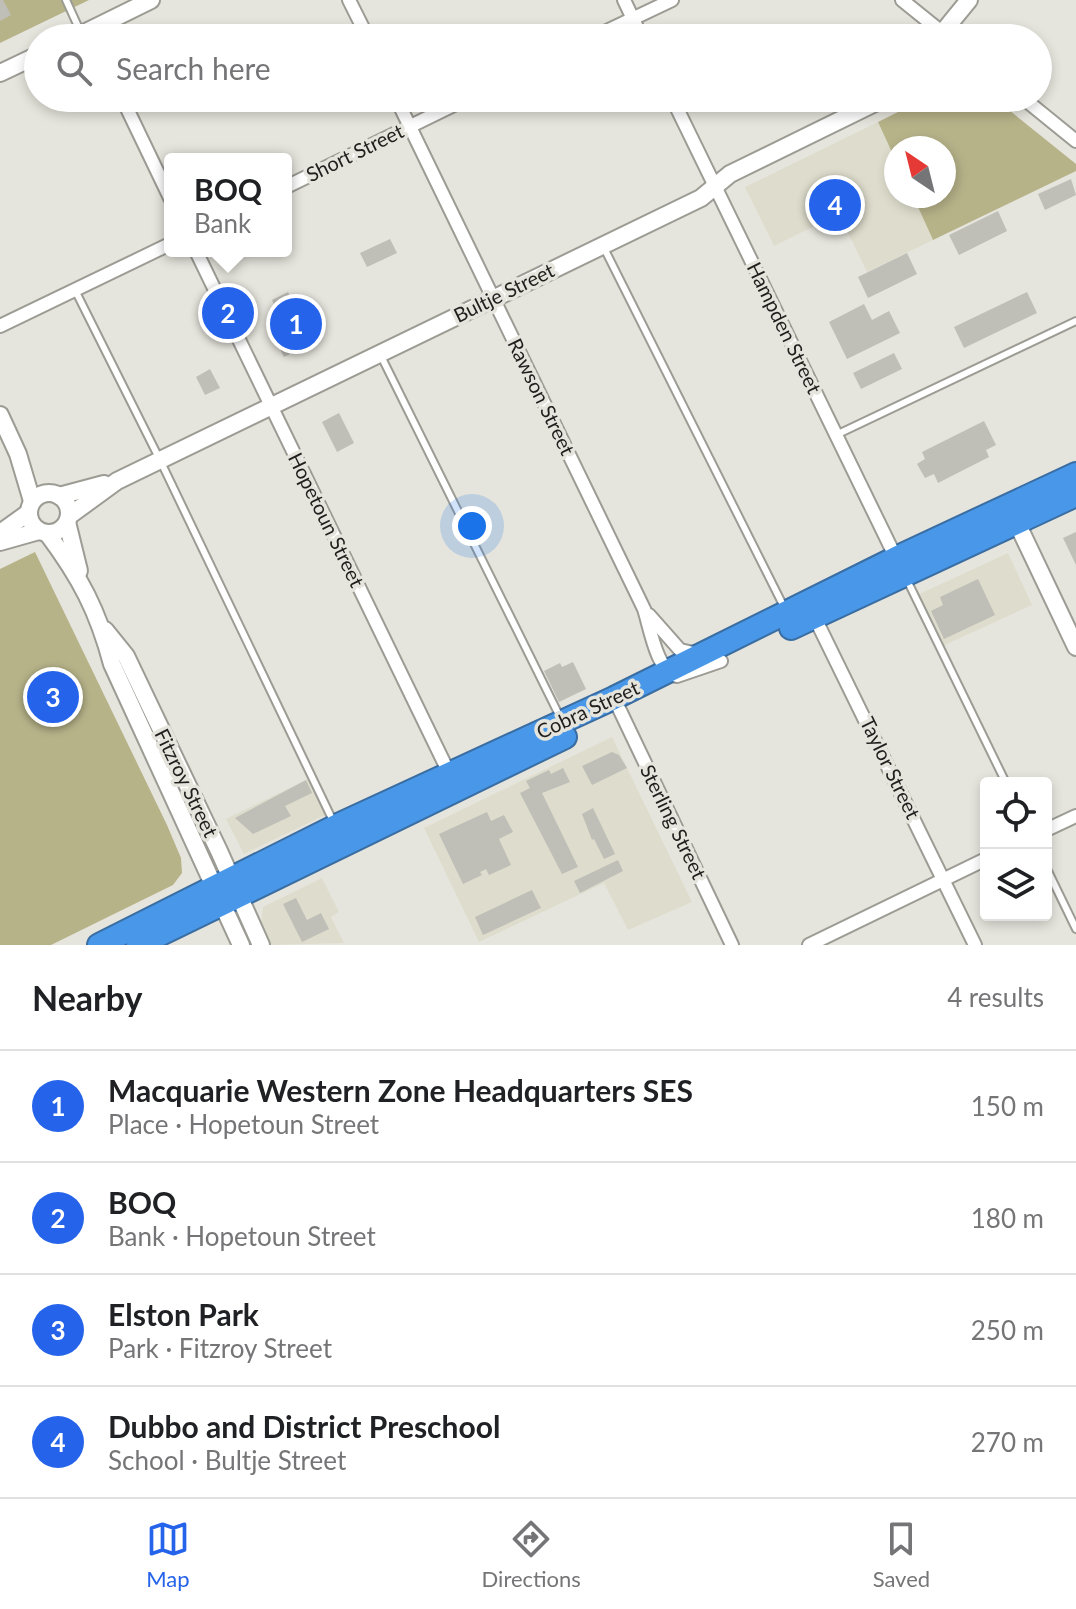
<!DOCTYPE html>
<meta charset="utf-8">
<style>
body{margin:0;font-family:Lato,sans-serif;background:#f2f2f2;color:#202124}
.controls{position:absolute;right:24px;bottom:24px;display:grid;overflow:hidden;border-radius:8px;box-shadow:0 4px 12px #0003}
.controls button{width:72px;height:72px;display:grid;place-items:center;padding:0;border:0;border-bottom:2px solid #e0e0e0;background:#fff;color:#202124;font:40px sans-serif}
.compass{position:absolute;left:884px;top:136px;width:72px;height:72px;border-radius:50%;background:#fff;box-shadow:0 4px 12px #0003;rotate:325deg}
.you{position:absolute;left:472px;top:526px;width:28px;height:28px;margin:-20px;border:6px solid #fff;border-radius:50%;background:#1a73e8;box-shadow:0 0 0 12px #1a73e833}
.badge{display:grid;place-items:center;width:52px;height:52px;border-radius:50%;background:#2563eb;color:#fff;font-size:26px;font-weight:700}
.pin{position:absolute;translate:-50% -50%;border:4px solid #fff;box-shadow:0 2px 8px #0006}
.popup{position:absolute;left:164px;top:153px;width:128px;height:104px;box-sizing:border-box;display:grid;place-content:center;border-radius:8px;background:#fff;filter:drop-shadow(0 2px 6px #0005);font-size:26px;white-space:nowrap;color:#757577}
.popup b{font-size:30px;color:#202124}
.popup::after{content:'';position:absolute;left:50%;top:100%;margin-left:-16px;border:16px solid transparent;border-top-color:#fff}
.list{margin:0;padding:0;list-style:none}
h2{display:flex;justify-content:space-between;align-items:center;height:104px;margin:0;padding:0 32px;font-size:34px}
h2 small{font-size:26px;font-weight:400;color:#757577}
.list li{display:grid;grid-template-columns:52px 1fr auto;gap:24px;align-items:center;box-sizing:border-box;height:112px;padding:0 32px;border-top:2px solid #e0e0e0}
.list b{display:block;font-size:30px;white-space:nowrap}
.list p{margin:0;font-size:26px;white-space:nowrap;color:#757577}
.list em{font-size:26px;font-style:normal;color:#757577}
.icon{flex:none;width:44px;height:44px;fill:none;stroke:currentColor;stroke-width:2;stroke-linecap:round;stroke-linejoin:round}
.map{position:relative;flex:none;width:1076px;height:945px;overflow:hidden}
.search{position:absolute;background:#fff;box-shadow:0 4px 12px #0003;left:24px;right:24px;top:24px;height:88px;display:flex;align-items:center;gap:20px;box-sizing:border-box;padding:0 28px;border-radius:44px;color:#757577;font-size:30px}
.sheet{height:552px;background:#fff}
nav{display:flex;justify-content:space-around;align-items:center;box-sizing:border-box;height:112px;border-top:2px solid #e0e0e0;background:#fff;font-size:22px;color:#757577}
nav a{display:grid;justify-items:center;gap:4px}
nav .on{color:#2563eb}
.map>svg:first-child{display:block}
.built{fill:#deddcd}
.green{fill:#b7b389}
.building{fill:#bfbeb7}
.lines{fill:none;stroke-linecap:round;stroke-linejoin:round}
.lane-casing{stroke:#9c9b94;stroke-width:10}
.street-casing{stroke:#9c9b94;stroke-width:16}
.secondary-casing{stroke:#9c9b94;stroke-width:20}
.highway-casing{stroke:#3a6da1;stroke-width:26}
.lane{stroke:#fff;stroke-width:6}
.street{stroke:#fff;stroke-width:12}
.secondary{stroke:#fff;stroke-width:16}
.highway{stroke:#4897e8;stroke-width:22}
.labels{text-anchor:middle;stroke-width:7;stroke-linejoin:round;paint-order:stroke}
.street-label{font-size:20px;fill:#201f1d;stroke:#e6e5dd}
</style>
<div class="map">
<svg width="1076" height="945" viewBox="0 0 1076 945">
<rect width="100%" height="100%" fill="#e6e5dd"/>
<g class="built">
<path d="M878,122L896,161V196H913L933,240L867,272L839,214L774,246L745,187Z"/>
<path d="M1008,553L1032,605L936,649L913,597Z"/>
<path d="M612,737L692,902L628,930L604,883L479,942L424,828Z"/>
<path d="M308,779L325,815L244,854L226,819Z"/>
<path d="M322,878L339,912L331,917L344,943L270,945L261,923L263,907Z"/>
</g>
<g class="green">
<path d="M0,0H89L0,43Z"/>
<path d="M913,98H994L1076,164V171L933,240L913,196H944V148H896V161L878,122L902,110Z"/>
<path d="M35,552L167,825L181,858L182,873L173,885L51,945H0V569Z"/>
</g>
<g class="building">
<path d="M0,0H3L11,15L0,21Z"/>
<path d="M1071,179L1076,195L1045,210L1038,194Z"/>
<path d="M998,211L1007,231L959,255L949,235Z"/>
<path d="M390,239L397,253L367,267L360,253Z"/>
<path d="M907,253L917,274L868,298L858,277Z"/>
<path d="M288,292L312,343L284,357L278,345L288,340L285,334L292,331L285,316L280,318L272,300Z"/>
<path d="M1027,292L1037,313L964,348L954,327Z"/>
<path d="M864,304L872,320L889,311L900,333L847,359L829,322Z"/>
<path d="M894,353L902,369L861,389L853,373Z"/>
<path d="M210,369L220,388L205,395L196,377Z"/>
<path d="M339,413L354,443L337,452L322,422Z"/>
<path d="M984,421L996,445L986,450L989,457L938,483L934,474L925,478L917,464L925,459L922,452Z"/>
<path d="M1076,532V565L1063,538Z"/>
<path d="M978,579L995,615L944,639L931,611L943,605L940,597Z"/>
<path d="M573,662L586,689L559,702L544,671L560,663L562,667Z"/>
<path d="M612,752L619,755L627,768L592,785L582,766Z"/>
<path d="M563,768L570,782L542,793L578,867L562,874L520,793L530,788L526,781L549,770L551,774Z"/>
<path d="M306,780L312,793L285,806L291,816L253,834L235,818Z"/>
<path d="M593,808L615,854L604,859L594,839L592,840L582,814Z"/>
<path d="M487,812L491,821L504,815L513,832L499,839L511,865L489,875L486,869L480,872L482,875L463,884L439,834Z"/>
<path d="M618,860L623,871L580,893L574,881Z"/>
<path d="M532,890L541,908L483,935L475,917Z"/>
<path d="M296,898L307,920L321,913L329,929L302,942L283,904Z"/>
</g>
<g class="lines">
<g class="lane-casing">
<g id="lane">
<path d="M66,0L81,33"/>
<path d="M604,248L784,607"/>
<path d="M75,290L160,460L334,823"/>
<path d="M381,356L561,719"/>
<path d="M836,435L1076,321"/>
<path d="M907,580L1006,783"/>
<path d="M1046,867L1076,929"/>
</g>
</g>
<g class="street-casing">
<g id="street">
<path d="M349,0L368,38"/>
<path d="M624,0L642,38"/>
<path d="M902,0L949,38"/>
<path d="M592,38L672,0"/>
<path d="M122,98L170,198"/>
<path d="M396,98L644,609C650,627 657,673 677,676L721,661"/>
<path d="M672,98L896,558"/>
<path d="M1023,98L1076,141"/>
<path d="M286,187L468,98"/>
<path d="M196,251L451,777"/>
<path d="M0,326L170,244"/>
<path d="M813,614L975,945"/>
<path d="M649,615L680,650L698,654"/>
<path d="M614,698L732,945"/>
<path d="M1046,830L1076,816"/>
<path d="M809,945L986,859"/>
</g>
</g>
<g class="secondary-casing">
<g id="secondary">
<path d="M74,38L151,0"/>
<path d="M938,38L969,0"/>
<path d="M0,73L38,55"/>
<path d="M0,415L18,454L32,501"/>
<circle cx="49" cy="513" r="20"/>
<path d="M59,496L104,484"/>
<path d="M69,516L117,481L701,198L730,174L885,98"/>
<path d="M67,522L79,571"/>
<path d="M1017,523L1076,647"/>
<path d="M0,533L28,513"/>
<path d="M47,533C80,577 98,611 112,664L241,945"/>
<path d="M0,542L39,531"/>
<path d="M105,630L126,656L219,851L261,945"/>
</g>
</g>
<g class="highway-casing">
<g id="highway">
<path d="M791,628L1076,495"/>
<path d="M99,945L336,826L614,698L896,558L1076,474"/>
<path d="M138,945L565,737"/>
</g>
</g>
<use href="#lane" class="lane"/>
<use href="#street" class="street"/>
<use href="#secondary" class="secondary"/>
<use href="#highway" class="highway"/>
</g>
<g class="labels">
<g class="street-label">
<text transform="translate(355 153) rotate(-26)" y="7">Short Street</text>
<text transform="translate(504 293) rotate(-26)" y="7">Bultje Street</text>
<text transform="translate(784 328) rotate(64)" y="7">Hampden Street</text>
<text transform="translate(541 397) rotate(64)" y="7">Rawson Street</text>
<text transform="translate(326 520) rotate(64)" y="7">Hopetoun Street</text>
<text transform="translate(588 710) rotate(-25)" y="7">Cobra Street</text>
<text transform="translate(890 768) rotate(64)" y="7">Taylor Street</text>
<text transform="translate(186 783) rotate(64)" y="7">Fitzroy Street</text>
<text transform="translate(673 822) rotate(64)" y="7">Sterling Street</text>
</g>
</g>
</svg>
<div class="controls">
<button><svg class="icon" aria-label="locate" viewBox="0 0 24 24"><circle cx="12" cy="12" r="6"/><path d="M12 2v4M12 18v4M2 12h4M18 12h4"/></svg></button>
<button><svg class="icon" aria-label="layers" viewBox="0 0 24 24"><path d="M12 4l9 5-9 5-9-5zM3 14l9 5 9-5"/></svg></button>
</div>
<svg class="compass" viewBox="-18 -18 36 36"><path d="M0-13l5 13h-10z" fill="#e53935"/><path d="M0 13l5-13h-10z" fill="#757577"/></svg>
<div class="you"></div>
<div class="pin badge" style="left:296px;top:324px">1</div>
<div class="pin badge" style="left:228px;top:313px">2</div>
<div class="popup"><b>BOQ</b>Bank</div>
<div class="pin badge" style="left:53px;top:697px">3</div>
<div class="pin badge" style="left:835px;top:205px">4</div>
<div class="search"><svg class="icon" aria-label="search" viewBox="0 0 24 24"><circle cx="10" cy="10" r="6"/><path d="M15 15l6 6"/></svg>Search here</div>
</div>
<section class="sheet">
<h2>Nearby<small>4 results</small></h2>
<ul class="list">
<li><span class="badge">1</span><div><b>Macquarie Western Zone Headquarters SES</b><p>Place · Hopetoun Street</p></div><em>150 m</em></li>
<li><span class="badge">2</span><div><b>BOQ</b><p>Bank · Hopetoun Street</p></div><em>180 m</em></li>
<li><span class="badge">3</span><div><b>Elston Park</b><p>Park · Fitzroy Street</p></div><em>250 m</em></li>
<li><span class="badge">4</span><div><b>Dubbo and District Preschool</b><p>School · Bultje Street</p></div><em>270 m</em></li>
</ul>
</section>
<nav>
<a class="on"><svg class="icon" aria-label="map" viewBox="0 0 24 24"><path d="M3 6l6-2 6 2 6-2v14l-6 2-6-2-6 2zM9 4v14M15 6v14"/></svg>Map</a>
<a><svg class="icon" aria-label="directions" viewBox="0 0 24 24"><path d="M12 3l9 9-9 9-9-9zM9 14v-3h6M13 9l2 2-2 2"/></svg>Directions</a>
<a><svg class="icon" aria-label="saved" viewBox="0 0 24 24"><path d="M7 4h10v16l-5-4-5 4z"/></svg>Saved</a>
</nav>
